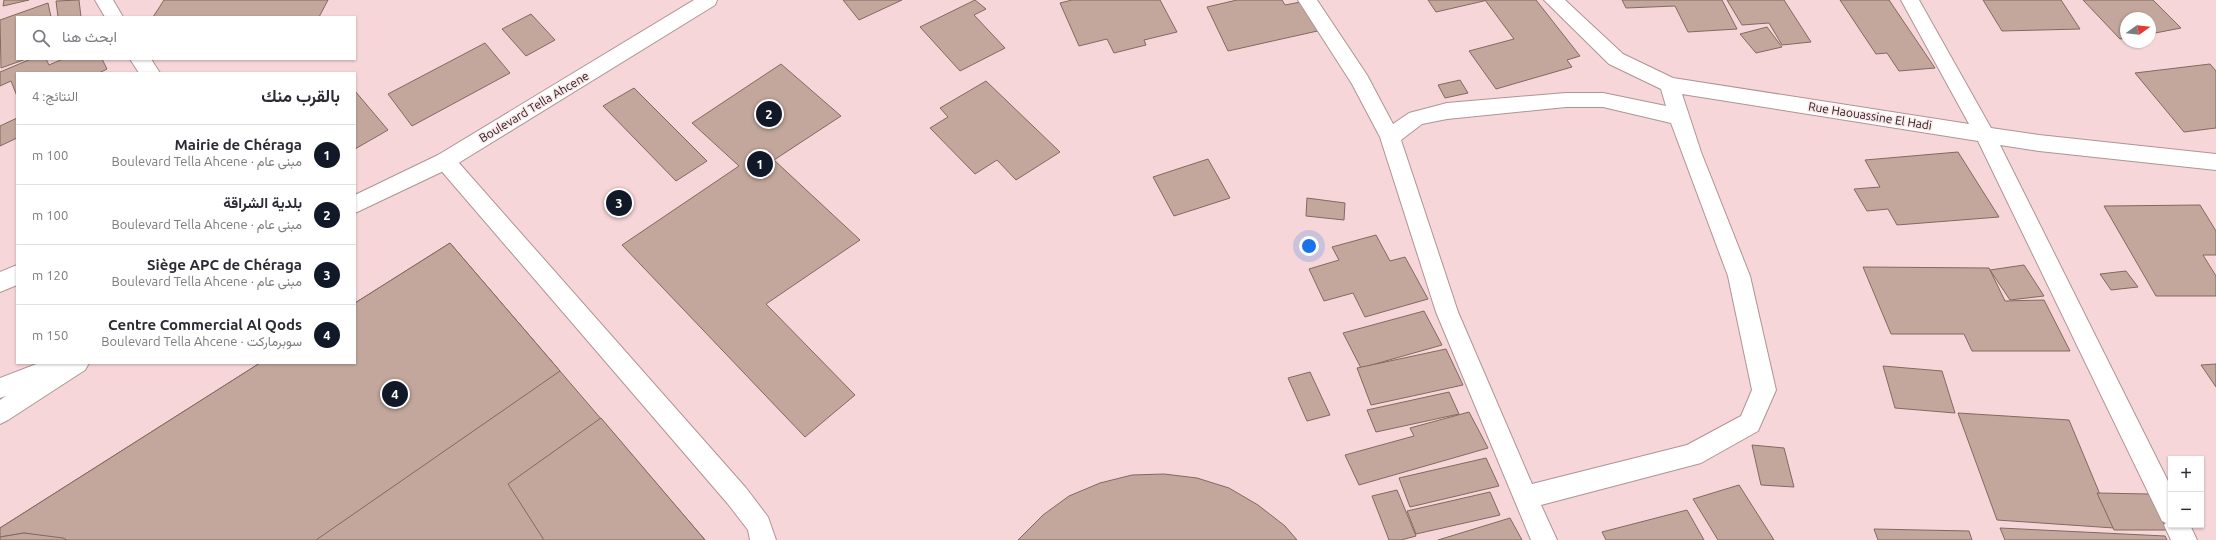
<!DOCTYPE html>
<html lang="ar">
<meta charset="utf-8">
<style>
body{margin:0;font-family:Ubuntu,Vazirmatn,sans-serif;background:#f2f2f3;color:#2b2b33;direction:rtl}
.controls{position:absolute;right:12px;bottom:12px;display:grid;overflow:hidden;border-radius:0px;box-shadow:0 1px 3px #0004}
.controls button{width:36px;height:36px;display:grid;place-items:center;padding:0;border:0;border-bottom:1px solid #e1e1e2;background:#fff;color:#2b2b33;font:20px sans-serif}
.compass{position:absolute;left:2120px;top:12px;width:36px;height:36px;border-radius:50%;background:#fff;box-shadow:0 1px 3px #0004;rotate:75deg}
.you{position:absolute;left:1309px;top:246px;width:14px;height:14px;margin:-10px;border:3px solid #fff;border-radius:50%;background:#1a73e8;box-shadow:0 0 0 6px #1a73e833}
.badge{display:grid;place-items:center;width:26px;height:26px;border-radius:50%;background:#111827;color:#fff;font-size:13px;font-weight:700}
.pin{position:absolute;translate:-50% -50%;border:2px solid #fff;box-shadow:0 1px 4px #0006}
.list{margin:0;padding:0;list-style:none}
h2{display:flex;justify-content:space-between;align-items:center;height:52px;margin:0;padding:0 16px;font-size:17px}
h2 small{font-size:13px;font-weight:400;color:#7c7c81}
.list li{display:grid;grid-template-columns:26px 1fr auto;gap:12px;align-items:center;box-sizing:border-box;height:60px;padding:0 16px;border-top:1px solid #e1e1e2}
.list b{display:block;font-size:15px;white-space:nowrap}
.list p{margin:0;font-size:13px;white-space:nowrap;color:#7c7c81}
.list em{font-size:13px;font-style:normal;color:#7c7c81}
.icon{flex:none;width:22px;height:22px;fill:none;stroke:currentColor;stroke-width:2;stroke-linecap:round;stroke-linejoin:round}
.map{position:relative;flex:none;width:2216px;height:540px;overflow:hidden;direction:ltr}
.search{position:absolute;background:#fff;box-shadow:0 1px 3px #0004;left:16px;top:16px;width:340px;height:44px;display:flex;align-items:center;gap:10px;box-sizing:border-box;padding:0 14px;border-radius:0px;color:#7c7c81;font-size:15px}
.panel{position:absolute;background:#fff;box-shadow:0 1px 3px #0004;left:16px;top:72px;width:340px;height:292px;border-radius:0px;direction:rtl}
.map>svg:first-child{display:block}
.building{fill:#c3a79c;stroke:#82695f}
.lines{fill:none;stroke-linecap:round;stroke-linejoin:round}
.street-casing{stroke:#b09395;stroke-width:2}
.primary-casing{stroke:#b09395;stroke-width:2}
.street{fill:#fff;fill-rule:evenodd}
.primary{fill:#fff;fill-rule:evenodd}
.labels{text-anchor:middle;stroke-width:3;stroke-linejoin:round;paint-order:stroke}
.street-label{font-size:12px;fill:#2b2021;stroke:#fbe7e9}
</style>
<div class="map">
<svg width="2216" height="540" viewBox="0 0 2216 540">
<rect width="100%" height="100%" fill="#f7d6d9"/>
<g class="building">
<path d="M4,0H29L3,6Z"/>
<path d="M79,0L81,17H58L56,1Z"/>
<path d="M164,0H328L319,17H153Z"/>
<path d="M843,0H902L859,20Z"/>
<path d="M975,0L986,9L974,15L1005,48L960,71L920,27Z"/>
<path d="M1072,0H1160L1177,32L1144,40L1146,45L1114,53L1107,39L1079,46L1060,3Z"/>
<path d="M1237,0H1282L1285,5L1306,1L1322,30L1228,51L1207,7Z"/>
<path d="M1428,0H1488L1436,12Z"/>
<path d="M1485,0H1536L1580,56L1567,60L1572,67L1496,89L1469,51L1514,39Z"/>
<path d="M1622,0H1722L1737,29L1688,32L1675,6L1626,8Z"/>
<path d="M1727,0H1784L1811,42L1782,45L1769,23L1742,25Z"/>
<path d="M1840,0H1889L1935,68L1899,71L1887,53L1876,54Z"/>
<path d="M1983,0H2061L2080,29L2002,31Z"/>
<path d="M2083,0H2153L2181,28L2150,34V18H2126V38L2120,39Z"/>
<path d="M48,3L51,17H17V59H26L1,68L0,20Z"/>
<path d="M531,14L555,40L526,56L502,29Z"/>
<path d="M1767,27L1782,47L1756,53L1740,34Z"/>
<path d="M485,43L510,73L412,126L388,94Z"/>
<path d="M31,59H46L49,65L63,59H102L107,69L99,73H17V96L11,81L0,86V72Z"/>
<path d="M781,64L841,116L774,160L860,240L766,304L855,395L805,437L622,245L739,166L692,123Z"/>
<path d="M2210,64L2216,71V128L2184,132L2135,73Z"/>
<path d="M1460,80L1468,93L1445,98L1438,85Z"/>
<path d="M986,81L1060,152L1016,180L997,160L975,174L930,128L948,117L940,108Z"/>
<path d="M634,88L707,161L676,181L603,106Z"/>
<path d="M355,91L388,130L355,149Z"/>
<path d="M17,118V138L0,146V126Z"/>
<path d="M1958,152L1999,217L1897,225L1888,209L1867,211L1854,189L1880,187L1865,160Z"/>
<path d="M1208,159L1230,198L1174,216L1153,177Z"/>
<path d="M1307,198L1345,203L1344,220L1306,216Z"/>
<path d="M2200,205L2216,231V255H2203L2216,276V296H2156L2104,206Z"/>
<path d="M1376,235L1390,261L1405,257L1428,299L1365,317L1353,293L1324,301L1309,269L1339,260L1332,247Z"/>
<path d="M450,243L705,540H0V528L260,363H355V303Z"/>
<path d="M450,243L560,371L316,540H67L24,533L0,537V528L260,363H355V303Z"/>
<path d="M2024,265L2044,296L2010,300L1990,270Z"/>
<path d="M1863,267L1989,268L2005,301L2044,300L2070,351H1972L1964,334H1891Z"/>
<path d="M2126,271L2138,287L2111,290L2100,274Z"/>
<path d="M1424,311L1442,345L1361,368L1343,333Z"/>
<path d="M1446,349L1463,385L1371,405L1357,368Z"/>
<path d="M2216,364V387L2201,365Z"/>
<path d="M1883,366L1942,371L1955,413L1895,408Z"/>
<path d="M1310,372L1330,415L1307,421L1288,378Z"/>
<path d="M1449,392L1459,414L1376,432L1367,410Z"/>
<path d="M1469,412L1488,448L1359,485L1345,455L1414,436L1410,428Z"/>
<path d="M1958,413L2069,420L2114,528L1997,520Z"/>
<path d="M601,418L705,540H544L508,484Z"/>
<path d="M1752,445L1784,448L1794,487L1761,485Z"/>
<path d="M1486,458L1499,486L1410,507L1399,478Z"/>
<path d="M1164,474L1197,478L1229,488L1258,505L1285,526L1297,540H1018L1043,515L1069,496L1100,483L1132,475Z"/>
<path d="M1739,485L1774,540H1718L1693,499Z"/>
<path d="M1397,490L1416,536L1401,540H1389L1372,496Z"/>
<path d="M1490,492L1500,515L1416,534L1407,511Z"/>
<path d="M2097,493L2149,494L2167,530H2114Z"/>
<path d="M1687,510L1704,540H1606L1602,532Z"/>
<path d="M1510,518L1522,540H1438Z"/>
<path d="M2000,528L2165,536L2167,540H2005Z"/>
<path d="M1874,529L1969,531L1972,540H1878Z"/>
<path d="M24,533L63,538L67,540H0V537Z"/>
</g>
<g class="lines">
<g class="street-casing">
<g id="street">
<path d="M95,0H113L123,17H105Z"/>
<path d="M1298,0H1317L1367,75L1393,124L1409,113L1447,103L1566,93H1603L1666,106L1661,89L1609,64L1544,0H1565L1623,54L1673,78L1969,124L1901,0H1919L1991,128L2039,135L2216,154V170L2039,151L2000,145L2171,487V525H2190L2197,540H2171L2164,525L2166,523L2162,521L1978,141L1682,94L1701,152L1750,276L1776,390L1758,431L1701,463L1541,505L1557,540H1531L1436,312L1380,137L1352,84ZM1566,107H1603L1671,123L1728,276L1752,390L1741,416L1687,445L1532,484L1458,312L1401,140L1422,124L1447,119Z"/>
<path d="M130,59H151L160,73H139Z"/>
<path d="M445,153L452,155L746,488L768,517L776,540H750L748,530L728,504L438,167L435,161L438,155Z"/>
<path d="M17,265V285L0,292V272Z"/>
</g>
</g>
<g class="primary-casing">
<g id="primary">
<path d="M694,0H717L715,5L452,167L355,213V195L438,155Z"/>
<path d="M39,363H89L85,370L8,420L0,424V400L6,396L0,398V378Z"/>
</g>
</g>
<use href="#street" class="street"/>
<use href="#primary" class="primary"/>
</g>
<g class="labels">
<g class="street-label">
<text transform="translate(534 107) rotate(-31)" y="4">Boulevard Tella Ahcene</text>
<text transform="translate(1870 116) rotate(9)" y="4">Rue Haouassine El Hadi</text>
</g>
</g>
</svg>
<div class="controls">
<button>+</button>
<button>−</button>
</div>
<svg class="compass" viewBox="-18 -18 36 36"><path d="M0-13l5 13h-10z" fill="#e53935"/><path d="M0 13l5-13h-10z" fill="#7c7c81"/></svg>
<div class="you"></div>
<div class="pin badge" style="left:760px;top:164px">1</div>
<div class="pin badge" style="left:769px;top:114px">2</div>
<div class="pin badge" style="left:619px;top:203px">3</div>
<div class="pin badge" style="left:395px;top:394px">4</div>
<div class="search"><svg class="icon" aria-label="search" viewBox="0 0 24 24"><circle cx="10" cy="10" r="6"/><path d="M15 15l6 6"/></svg>ابحث هنا</div>
<section class="panel">
<h2>بالقرب منك<small>النتائج: 4</small></h2>
<ul class="list">
<li><span class="badge">1</span><div><b>Mairie de Chéraga</b><p>مبنى عام · Boulevard Tella Ahcene</p></div><em>100 m</em></li>
<li><span class="badge">2</span><div><b>بلدية الشراقة</b><p>مبنى عام · Boulevard Tella Ahcene</p></div><em>100 m</em></li>
<li><span class="badge">3</span><div><b>Siège APC de Chéraga</b><p>مبنى عام · Boulevard Tella Ahcene</p></div><em>120 m</em></li>
<li><span class="badge">4</span><div><b>Centre Commercial Al Qods</b><p>سوبرماركت · Boulevard Tella Ahcene</p></div><em>150 m</em></li>
</ul>
</section>
</div>
